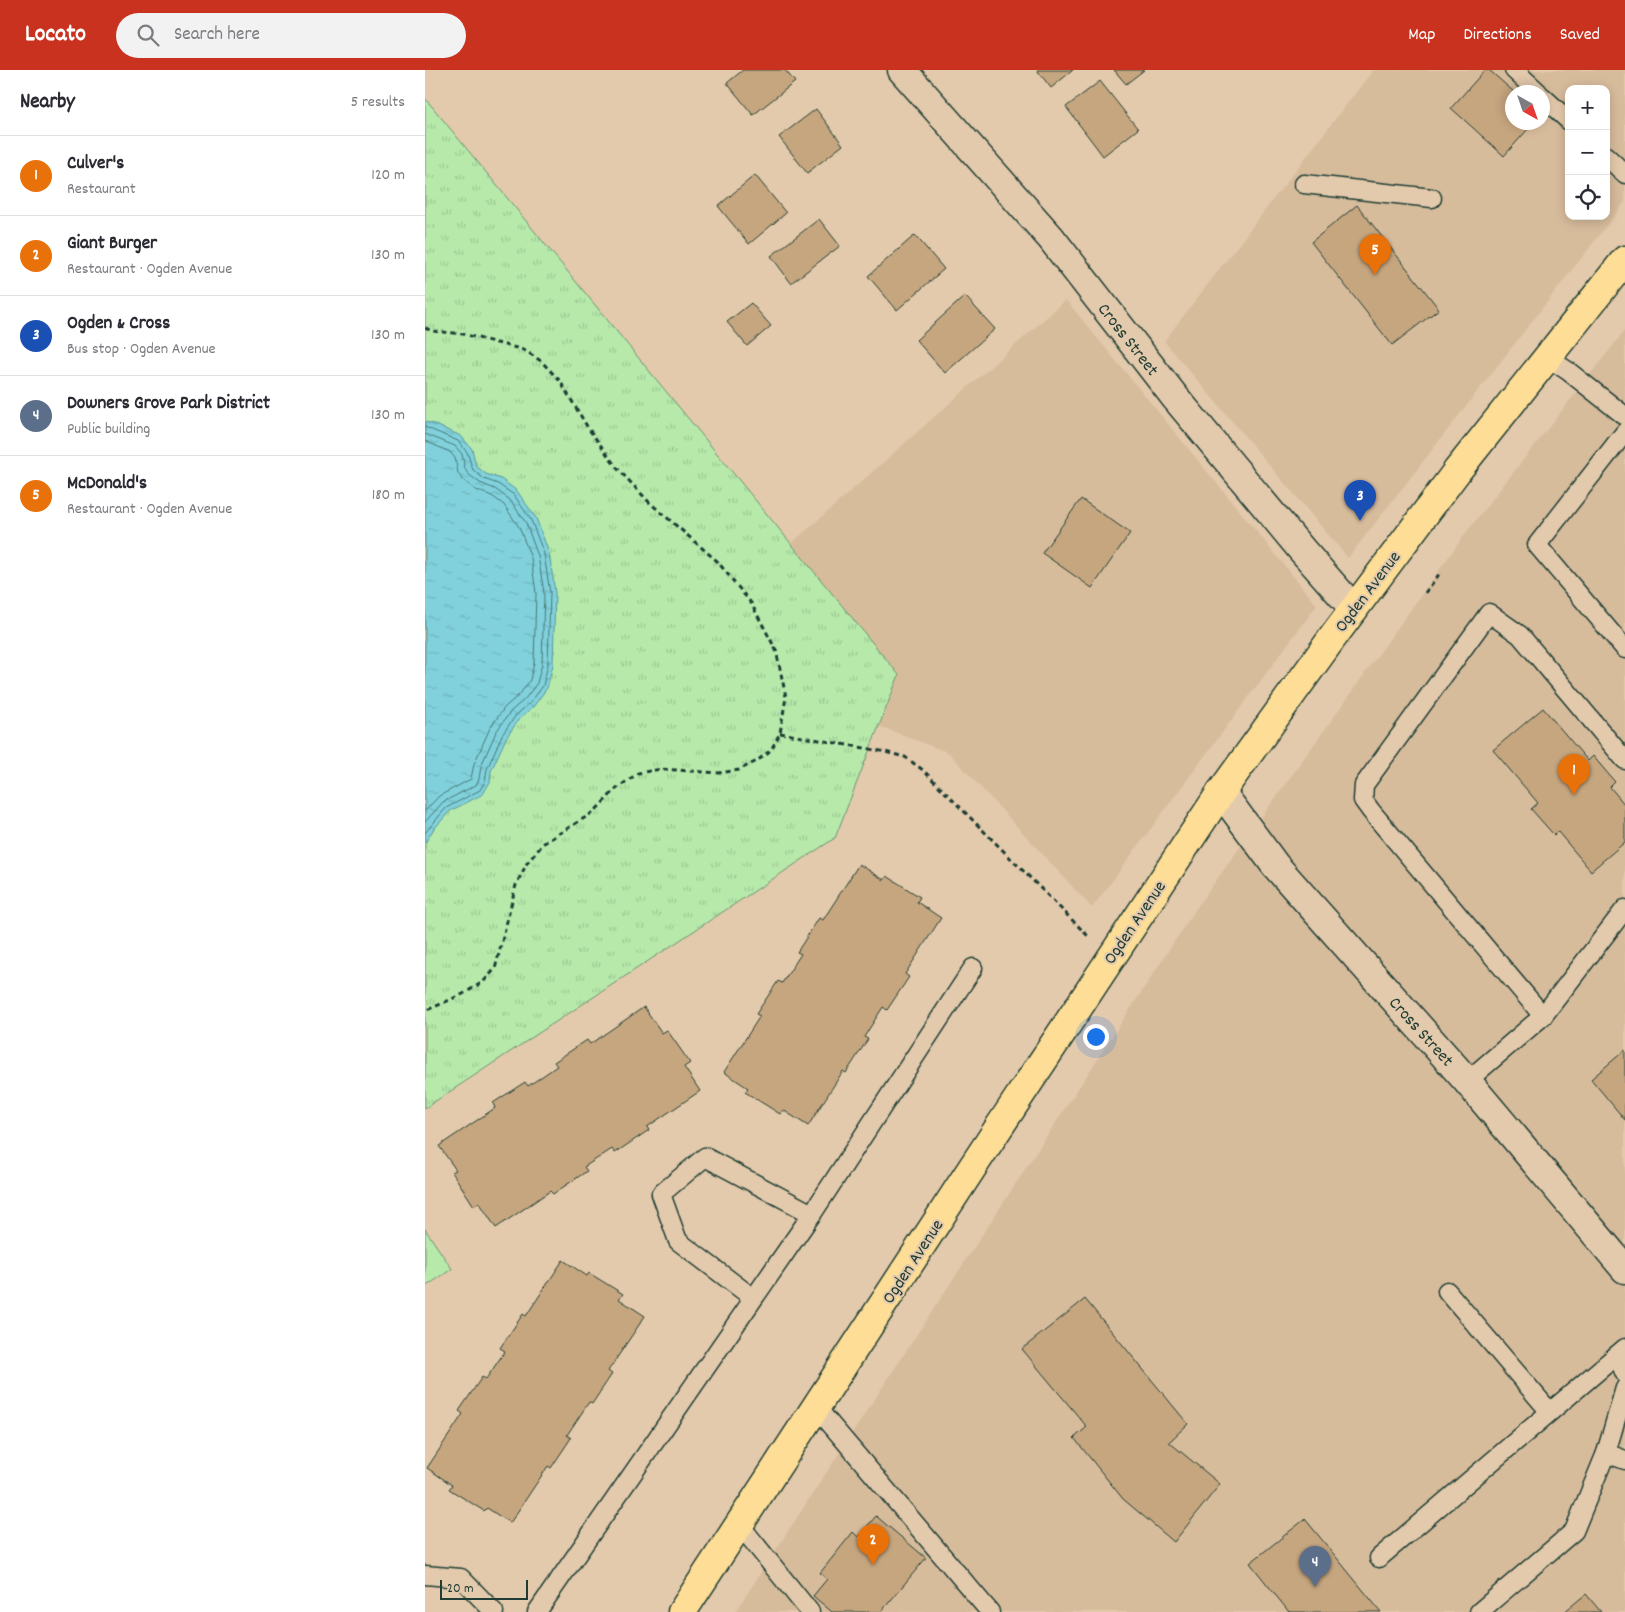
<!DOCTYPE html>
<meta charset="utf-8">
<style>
body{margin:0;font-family:Dekko,sans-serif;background:#f2f2f3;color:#2b2b33}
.controls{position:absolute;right:15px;top:15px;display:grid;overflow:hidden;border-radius:10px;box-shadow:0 2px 12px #0003}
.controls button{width:45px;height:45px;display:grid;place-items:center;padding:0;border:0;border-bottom:1px solid #e1e1e2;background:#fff;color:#2b2b33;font:25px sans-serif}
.compass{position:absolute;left:1080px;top:15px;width:45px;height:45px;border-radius:50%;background:#fff;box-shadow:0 2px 12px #0003;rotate:140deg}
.scale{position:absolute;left:15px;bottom:12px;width:88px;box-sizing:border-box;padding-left:5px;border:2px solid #1f3d34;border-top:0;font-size:14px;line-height:18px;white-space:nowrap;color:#1f3d34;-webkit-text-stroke:4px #e4caac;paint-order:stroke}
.you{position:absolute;left:670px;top:966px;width:18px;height:18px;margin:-12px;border:4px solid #fff;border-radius:50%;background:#1a73e8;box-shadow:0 0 0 8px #1a73e833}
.badge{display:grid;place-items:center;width:32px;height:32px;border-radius:50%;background:#c8321e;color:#fff;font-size:16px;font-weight:700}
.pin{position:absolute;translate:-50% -41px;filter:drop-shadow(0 1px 2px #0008)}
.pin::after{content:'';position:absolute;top:26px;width:18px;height:15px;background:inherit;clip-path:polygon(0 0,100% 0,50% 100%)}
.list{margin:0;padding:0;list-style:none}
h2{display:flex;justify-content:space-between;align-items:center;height:65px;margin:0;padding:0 20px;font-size:21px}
h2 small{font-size:16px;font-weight:400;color:#7c7c81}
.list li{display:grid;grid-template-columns:32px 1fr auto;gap:15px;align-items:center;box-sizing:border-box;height:80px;padding:0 20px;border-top:1px solid #e1e1e2}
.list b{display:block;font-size:19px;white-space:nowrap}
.list p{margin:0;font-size:16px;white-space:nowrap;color:#7c7c81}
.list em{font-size:16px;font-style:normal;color:#7c7c81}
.icon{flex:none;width:28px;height:28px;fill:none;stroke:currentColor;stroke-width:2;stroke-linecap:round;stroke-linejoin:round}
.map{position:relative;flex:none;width:1200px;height:1542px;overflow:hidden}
header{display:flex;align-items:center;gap:30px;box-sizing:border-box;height:70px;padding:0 25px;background:#c8321e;color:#fff}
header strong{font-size:24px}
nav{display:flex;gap:28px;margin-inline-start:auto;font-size:18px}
.search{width:350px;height:45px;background:#f2f2f3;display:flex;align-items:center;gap:12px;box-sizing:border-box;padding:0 18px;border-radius:28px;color:#7c7c81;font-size:19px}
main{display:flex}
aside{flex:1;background:#fff}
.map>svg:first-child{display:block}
.built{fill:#d7bc9c;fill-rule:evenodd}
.grass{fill:url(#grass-tufts);stroke:#6a936f}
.pitch{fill:#b6e9aa;stroke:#6a936f}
.water{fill:url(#water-ripples);stroke:#5a9699}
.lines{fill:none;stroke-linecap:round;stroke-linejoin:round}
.shore{stroke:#467877;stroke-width:1}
.building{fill:#c6a67f;stroke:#1f3d34}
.service-casing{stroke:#1f3d34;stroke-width:21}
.minor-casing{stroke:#1f3d34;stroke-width:31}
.primary-casing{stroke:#1f3d34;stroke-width:31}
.path{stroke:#1f3d34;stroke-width:3;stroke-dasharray:5 4;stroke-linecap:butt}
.service{stroke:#e4caac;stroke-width:18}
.minor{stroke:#e4caac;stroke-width:28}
.primary{stroke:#fedd96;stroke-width:28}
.labels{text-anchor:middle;stroke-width:4;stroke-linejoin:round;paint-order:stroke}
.street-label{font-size:18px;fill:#1f3d34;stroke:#e4caac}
</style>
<header>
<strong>Locato</strong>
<div class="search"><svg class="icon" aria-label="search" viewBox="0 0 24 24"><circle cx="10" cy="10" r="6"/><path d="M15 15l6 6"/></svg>Search here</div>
<nav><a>Map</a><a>Directions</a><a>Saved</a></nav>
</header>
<main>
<aside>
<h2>Nearby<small>5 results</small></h2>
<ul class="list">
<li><span class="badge" style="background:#e8710a">1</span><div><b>Culver's</b><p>Restaurant</p></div><em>120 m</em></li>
<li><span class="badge" style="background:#e8710a">2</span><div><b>Giant Burger</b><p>Restaurant · Ogden Avenue</p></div><em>130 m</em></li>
<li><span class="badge" style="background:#1a4fb4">3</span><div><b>Ogden &amp; Cross</b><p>Bus stop · Ogden Avenue</p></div><em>130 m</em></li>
<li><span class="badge" style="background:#5c6f8a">4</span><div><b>Downers Grove Park District</b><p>Public building</p></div><em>130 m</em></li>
<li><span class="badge" style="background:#e8710a">5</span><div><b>McDonald's</b><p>Restaurant · Ogden Avenue</p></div><em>180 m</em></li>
</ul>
</aside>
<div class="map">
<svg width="1200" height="1542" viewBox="0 0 1200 1542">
<defs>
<pattern id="grass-tufts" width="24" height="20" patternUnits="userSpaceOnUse" patternTransform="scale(1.25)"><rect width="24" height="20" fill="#b6e9aa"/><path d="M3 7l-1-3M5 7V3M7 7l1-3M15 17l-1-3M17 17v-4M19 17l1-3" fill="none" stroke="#9cc993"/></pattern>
<pattern id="water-ripples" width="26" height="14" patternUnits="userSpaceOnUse" patternTransform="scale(1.25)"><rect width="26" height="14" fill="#81d1dc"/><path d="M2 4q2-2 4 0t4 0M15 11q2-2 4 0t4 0" fill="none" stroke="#6fb4bd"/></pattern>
</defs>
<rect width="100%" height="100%" fill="#e4caac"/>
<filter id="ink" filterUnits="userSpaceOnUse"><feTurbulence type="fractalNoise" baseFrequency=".02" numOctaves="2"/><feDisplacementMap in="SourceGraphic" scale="10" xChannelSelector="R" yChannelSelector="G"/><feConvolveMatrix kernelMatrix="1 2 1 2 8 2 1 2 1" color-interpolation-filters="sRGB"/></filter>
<g filter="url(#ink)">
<g class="built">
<path d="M948,0H1200V132L923,488L739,271ZM1144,19H1181V146H1144ZM1088,22H1118V52H1088Z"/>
<path d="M641,230L892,535L667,838L524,683L454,656L474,605L366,474Z"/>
<path d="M1200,260V1542H310L772,837L1040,464Z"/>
</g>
<path class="grass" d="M0,28L474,605L410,768L0,1038Z"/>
<path class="pitch" d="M0,1159L27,1199L0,1217Z"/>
<path class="water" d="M0,352L6,353L36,366L47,379L51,396L61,404L76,409L92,421L111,448L124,483L130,522L128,595L122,618L108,637L95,648L81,668L66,701L65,712L58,724L25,741L8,760L0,773Z"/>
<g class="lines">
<g class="shore">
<path d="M0,357L33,371L42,382L48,400L59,409L73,414L89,425L106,450L119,484L125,523L123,594L118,616L105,633L91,645L77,665L62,699L60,711L55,720L21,738L0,763"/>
<path d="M0,364L30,376L37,384L40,399L43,404L55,413L70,419L85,430L101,453L113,486L119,523L117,594L112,613L100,629L86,641L71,662L56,696L54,709L51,715L18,732L0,752"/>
<path d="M0,371L25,382L30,388L33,403L38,410L51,420L67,426L79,435L94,457L106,488L111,523L109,593L105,610L95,624L80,637L65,658L49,694L46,709L14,726L0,741"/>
</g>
</g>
<g class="building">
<path d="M318,0H360L370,12L328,45L302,13Z"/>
<path d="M612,0H648L626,18Z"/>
<path d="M689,0H719L701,14Z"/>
<path d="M1060,0H1064L1089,22L1088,52H1102L1101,54L1104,58L1079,86L1026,38Z"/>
<path d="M675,11L713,59L678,86L641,37Z"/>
<path d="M391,39L418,75L382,103L354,67Z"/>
<path d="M330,105L361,143L324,174L293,136Z"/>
<path d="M932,135L1014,239L967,275L886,172Z"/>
<path d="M394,149L415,176L366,213L346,186Z"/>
<path d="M490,165L519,199L472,240L443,206Z"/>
<path d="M540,226L570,259L520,303L491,270Z"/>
<path d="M326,233L346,256L322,276L302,252Z"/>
<path d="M656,429L705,463L667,518L617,483Z"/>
<path d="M1118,638L1163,691L1168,686L1190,712L1185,717L1200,735V772L1166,801L1133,762L1129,765L1106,739L1113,733L1068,680Z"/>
<path d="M434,794L459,810L462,806L495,827L492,832L516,848L480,904L484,907L462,940L458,937L439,967L443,969L421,1003L418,1001L383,1056L358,1040L355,1044L320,1022L323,1018L299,1002L335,946L331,944L353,911L357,913L376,884L372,882L394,848L398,850Z"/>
<path d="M219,937L237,963L242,960L265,993L259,997L275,1021L222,1057L224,1060L190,1083L187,1079L159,1097L162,1101L128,1124L125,1121L71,1158L54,1132L49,1136L27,1102L31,1100L14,1076L70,1038L68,1033L100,1012L103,1016L132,996L129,992L162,970L165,974Z"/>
<path d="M1200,980V1050L1166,1009Z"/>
<path d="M138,1190L162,1206L164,1203L198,1224L194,1229L220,1246L183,1301L187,1304L167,1334L164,1332L142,1365L146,1368L126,1398L123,1396L85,1453L62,1438L59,1441L24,1419L27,1415L2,1398L38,1344L34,1341L57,1307L61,1309L80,1281L75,1278L98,1244L101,1246Z"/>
<path d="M660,1229L763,1354L744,1372L795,1414L749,1472L698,1429L649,1368L662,1357L597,1279Z"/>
<path d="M451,1446L501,1488L456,1542H407L388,1526L402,1509L395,1503L428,1462L433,1467Z"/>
<path d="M880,1449L956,1542H864L825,1493Z"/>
<path d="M1161,1524L1176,1542H1139Z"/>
</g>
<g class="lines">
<g class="service-casing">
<g id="service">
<path d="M1089,0L1113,22"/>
<path d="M1118,27L1144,51"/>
<path d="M1181,86L1200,104"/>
<path d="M879,114L1007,128"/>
<path d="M1123,288L1143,301L1200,346"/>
<path d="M1200,362L1112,475L1200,579"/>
<path d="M1118,946L946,741L938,730L939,715L1064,543L1095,565L1200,690"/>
<path d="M1042,1011L1118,946L1200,839"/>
<path d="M1022,1221L1125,1342"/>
<path d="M328,1228L253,1171L236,1124L280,1087L387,1144"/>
<path d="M1192,1285L1200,1304"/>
<path d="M391,1337L565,1542"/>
<path d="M1181,1383L1200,1390"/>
<path d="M314,1454L385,1542"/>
<path d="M954,1488L1200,1278"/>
<path d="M0,1505L36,1508L69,1542"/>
<path d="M112,1542L387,1144L548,898"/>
<path d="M1054,1542L1149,1461L1181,1383L1200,1318"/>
</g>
</g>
<g class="minor-casing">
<g id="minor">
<path d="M477,0L626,168L749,326L877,480L929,539"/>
<path d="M796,722L850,795L1042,1011L1200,1199"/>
</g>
</g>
<g class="primary-casing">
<path id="primary" d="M257,1542L547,1098L796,722L908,567L1032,401L1200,190"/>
</g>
<g class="path">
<path d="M0,258L7,261L38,264L99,280L116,291L135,311L163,358L192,398L224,432L292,491L326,533L351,580L361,627L355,663L346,680L332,691L314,700L294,703L236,699L213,703L190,720L169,742L119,773L102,793L91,815L70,899L58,912L38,924L0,941"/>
<path d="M1000,523L1015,503"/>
<path d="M355,663L456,681L480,687L498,700L665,868"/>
</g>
<use href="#service" class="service"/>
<use href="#minor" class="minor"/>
<use href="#primary" class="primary"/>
</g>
</g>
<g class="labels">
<g class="street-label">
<text transform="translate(704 269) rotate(52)" y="6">Cross Street</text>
<text transform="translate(942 521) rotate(-53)" y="6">Ogden Avenue</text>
<text transform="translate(709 852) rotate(-56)" y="6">Ogden Avenue</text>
<text transform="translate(997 961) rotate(48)" y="6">Cross Street</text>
<text transform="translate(487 1191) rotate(-57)" y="6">Ogden Avenue</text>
</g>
</g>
</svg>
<div class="controls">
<button>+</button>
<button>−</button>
<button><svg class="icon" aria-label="locate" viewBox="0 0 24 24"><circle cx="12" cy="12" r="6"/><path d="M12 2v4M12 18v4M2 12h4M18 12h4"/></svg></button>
</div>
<svg class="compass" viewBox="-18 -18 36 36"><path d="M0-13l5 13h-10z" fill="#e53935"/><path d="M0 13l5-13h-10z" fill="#7c7c81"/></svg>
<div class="scale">20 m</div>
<div class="you"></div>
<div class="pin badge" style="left:1149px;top:725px;background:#e8710a">1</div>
<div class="pin badge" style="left:448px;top:1495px;background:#e8710a">2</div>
<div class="pin badge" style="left:935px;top:451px;background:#1a4fb4">3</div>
<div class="pin badge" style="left:890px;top:1517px;background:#5c6f8a">4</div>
<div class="pin badge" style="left:950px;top:205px;background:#e8710a">5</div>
</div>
</main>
